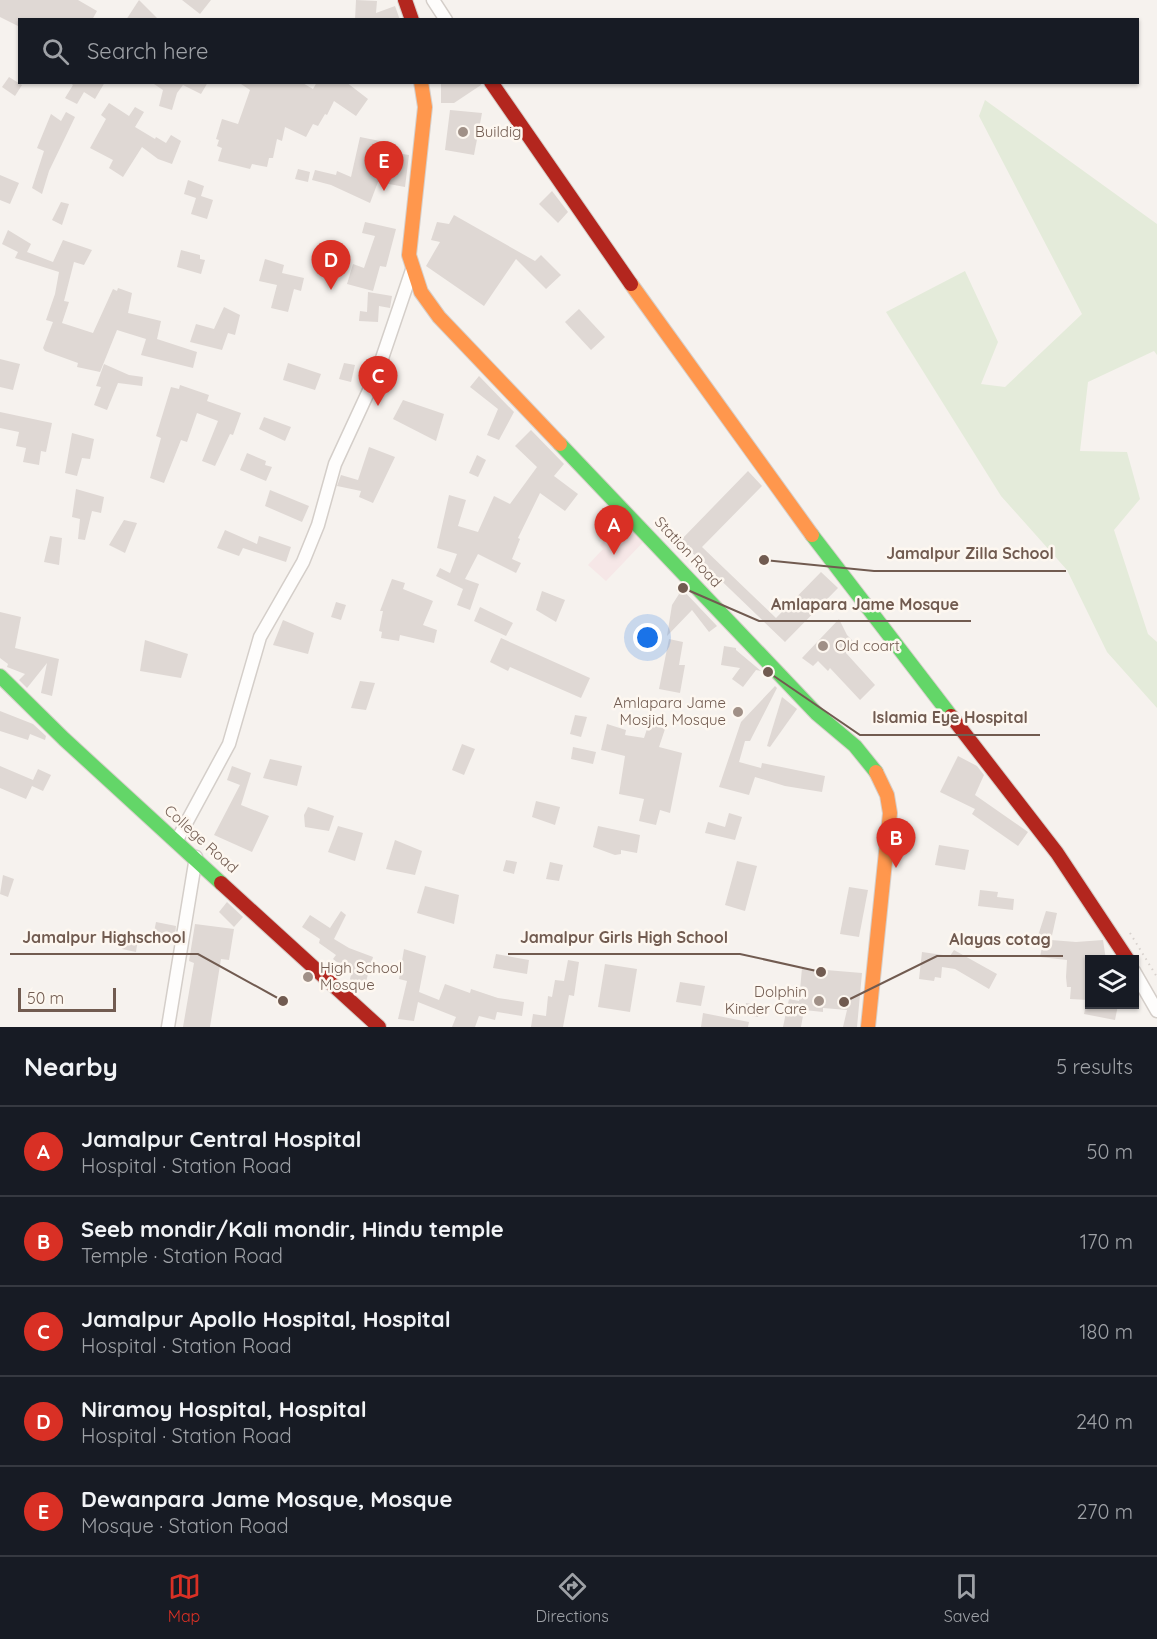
<!DOCTYPE html>
<meta charset="utf-8">
<style>
body{margin:0;font-family:Quicksand,sans-serif;background:#242831;color:#f1f3f6}
.controls{position:absolute;right:18px;bottom:18px;display:grid;overflow:hidden;border-radius:0px;box-shadow:0 2px 4px #0004}
.controls button{width:54px;height:54px;display:grid;place-items:center;padding:0;border:0;border-bottom:2px solid #363941;background:#171b24;color:#f1f3f6;font:30px sans-serif}
.scale{position:absolute;left:18px;bottom:15px;width:98px;box-sizing:border-box;padding-left:6px;border:3px solid #715b50;border-top:0;font-size:16px;line-height:21px;white-space:nowrap;color:#715b50;-webkit-text-stroke:4px #fdf7f0;paint-order:stroke}
.you{position:absolute;left:648px;top:638px;width:21px;height:21px;margin:-15px;border:4px solid #fff;border-radius:50%;background:#1a73e8;box-shadow:0 0 0 9px #1a73e833}
.badge{display:grid;place-items:center;width:39px;height:39px;border-radius:50%;background:#d93025;color:#fff;font-size:20px;font-weight:700}
.pin{position:absolute;translate:-50% -50px;filter:drop-shadow(0 2px 3px #0008)}
.pin::after{content:'';position:absolute;top:32px;width:21px;height:18px;background:inherit;clip-path:polygon(0 0,100% 0,50% 100%)}
.list{margin:0;padding:0;list-style:none}
h2{display:flex;justify-content:space-between;align-items:center;height:78px;margin:0;padding:0 24px;font-size:26px}
h2 small{font-size:20px;font-weight:400;color:#9ea1a6}
.list li{display:grid;grid-template-columns:39px 1fr auto;gap:18px;align-items:center;box-sizing:border-box;height:90px;padding:0 24px;border-top:2px solid #363941}
.list b{display:block;font-size:22px;white-space:nowrap}
.list p{margin:0;font-size:20px;white-space:nowrap;color:#9ea1a6}
.list em{font-size:20px;font-style:normal;color:#9ea1a6}
.icon{flex:none;width:33px;height:33px;fill:none;stroke:currentColor;stroke-width:2;stroke-linecap:round;stroke-linejoin:round}
.map{position:relative;flex:none;width:1157px;height:1027px;overflow:hidden}
.search{position:absolute;background:#171b24;box-shadow:0 2px 4px #0004;left:18px;right:18px;top:18px;height:66px;display:flex;align-items:center;gap:15px;box-sizing:border-box;padding:0 21px;border-radius:0px;color:#9ea1a6;font-size:22px}
.sheet{height:528px;background:#171b24}
nav{display:flex;justify-content:space-around;align-items:center;box-sizing:border-box;height:84px;border-top:2px solid #363941;background:#171b24;font-size:16px;color:#9ea1a6}
nav a{display:grid;justify-items:center;gap:3px}
nav .on{color:#d93025}
.map>svg:first-child{display:block}
.medical{fill:#f6e7e7}
.green{fill:#e4ebda}
.building{fill:#dfd8d4}
.lines{fill:none;stroke-linecap:round;stroke-linejoin:round}
.street-casing{stroke:#d4cec9;stroke-width:15}
.fast-casing{stroke:#d6cfca;stroke-width:16}
.slow-casing{stroke:#d6cfca;stroke-width:16}
.jam-casing{stroke:#d6cfca;stroke-width:16}
.path{stroke:#d7d1cd;stroke-width:2;stroke-dasharray:1.5 4.5;stroke-linecap:butt}
.street{stroke:#fefdfc;stroke-width:12}
.fast{stroke:#63d668;stroke-width:14}
.slow{stroke:#ff974d;stroke-width:14}
.jam{stroke:#b3261e;stroke-width:14}
.poi-dot{fill:#a09087;stroke:#fdf7f0;stroke-width:2}
.labels{text-anchor:middle;stroke-width:5;stroke-linejoin:round;paint-order:stroke}
.poi-label{font-size:15px;fill:#715b50;stroke:#fdf7f0;text-anchor:start}
.street-label{font-size:15px;fill:#715b50;stroke:#fdf7f0}
.leader{fill:none;stroke:#715b50;stroke-width:2}
.callout-dot{fill:#715b50;stroke:#fdf7f0;stroke-width:2}
.callout-label{font-size:16px;text-anchor:middle;font-weight:bold;fill:#715b50;stroke:#fdf7f0;stroke-width:5;stroke-linejoin:round;paint-order:stroke}
</style>
<div class="map">
<svg width="1157" height="1027" viewBox="0 0 1157 1027">
<rect width="100%" height="100%" fill="#f6f2ee"/>
<path class="medical" d="M625,518L647,538L606,581L588,565L603,549L600,545Z"/>
<path class="green" d="M985,100L1157,224V355L1154,351L1088,382L1080,451L1127,452L1140,499L1114,530L1148,634L1157,642V708L1107,652L1067,570L1001,496L886,312L965,271L998,342L981,384L1005,387L1082,314L979,116Z"/>
<g class="building">
<path d="M0,0H78L97,11L92,20H20V27L0,17Z"/>
<path d="M139,0L159,20H126Z"/>
<path d="M182,0H211L200,14Z"/>
<path d="M356,0L377,1L376,13L395,6L400,20H355Z"/>
<path d="M9,77L22,85L15,96L2,87Z"/>
<path d="M69,82H105L95,99L84,92L77,104L65,98L73,85Z"/>
<path d="M151,82H208L201,94L183,85L177,93L172,110L159,106L163,90Z"/>
<path d="M238,82H301L313,89L317,82H346L368,99L356,116L334,101L327,115L325,114L318,126L313,124L306,137L285,127L282,141L277,139L273,158H269L267,167L252,164L250,169L218,161L222,148L217,146L219,140L216,139L222,119L238,124L250,90Z"/>
<path d="M441,82H481V85L454,103H441Z"/>
<path d="M109,103L129,116L135,107L144,112L135,127L155,139L156,137L166,143L171,135L181,141L172,164L158,159L142,147L123,177L109,168L113,160L90,148L106,119L101,115Z"/>
<path d="M450,110L482,113L474,155L445,150Z"/>
<path d="M66,112L75,117L49,171L42,194L32,188L44,151L37,148L51,114L61,121Z"/>
<path d="M360,137L380,141V145L397,148L396,153L409,155L405,187L378,182L370,203L331,185L312,180L315,170L336,175L337,171L351,177Z"/>
<path d="M298,169L310,172L308,182L295,179Z"/>
<path d="M0,175L19,183L10,204L0,200Z"/>
<path d="M188,180L204,186L201,196L213,200L207,219L191,214L196,198L184,194Z"/>
<path d="M552,191L568,212L558,223L539,204Z"/>
<path d="M61,202L69,204L62,225L52,220Z"/>
<path d="M454,215L535,261L541,255L561,275L546,289L516,259L484,306L426,266L440,242L431,240L437,222L449,224Z"/>
<path d="M365,222L396,229L386,267L380,266L373,291L347,284L353,264L364,268L375,236L362,233Z"/>
<path d="M8,230L31,244L27,252L53,262L63,240L92,250L84,265L74,262L64,301L69,302L62,323L93,333L113,289L117,291L118,288L132,293L128,313L161,321L157,339L197,352L193,368L141,355L146,339L117,330L100,372L77,367L78,363L45,351L43,348L53,322L46,320L55,294L59,272L15,258L18,252L2,244Z"/>
<path d="M181,250L200,255V259L205,260L201,274L177,267Z"/>
<path d="M265,259L284,265L282,273L304,278L301,291L294,289L288,312L271,308L277,285L259,281Z"/>
<path d="M368,292L392,296L390,308L379,306L378,322L359,321L360,311L367,312Z"/>
<path d="M224,307L240,315L235,335L228,333L222,350L190,342L196,324L214,329Z"/>
<path d="M579,309L605,337L591,350L565,322Z"/>
<path d="M0,359L20,364L13,390L0,387Z"/>
<path d="M288,363L321,374L315,390L283,380Z"/>
<path d="M344,363L355,365L351,382L339,379Z"/>
<path d="M104,364L129,375L143,377L142,386L118,383L107,410L94,405L101,387L96,386Z"/>
<path d="M479,376L514,412L499,440L487,435L498,409L470,387Z"/>
<path d="M180,385L209,395L207,401L241,413L233,435L230,434L215,466L202,461L218,421L197,413L187,442L181,440L164,483L150,478L161,438L156,436L171,387L179,389Z"/>
<path d="M403,400L444,414L436,441L393,419Z"/>
<path d="M0,412L52,423L46,452L41,451L39,465L23,462L26,448L16,446L19,432L0,428Z"/>
<path d="M264,417L291,427L285,441L259,429Z"/>
<path d="M531,430L564,464L554,476L578,494L565,511L540,493L518,538L520,539L512,559L521,563L516,573L478,554L465,579L479,584L470,610L457,605L463,589L436,576L440,568L450,573L457,554L437,548L449,495L466,500L458,526L478,532L494,496L510,504L537,467L515,446Z"/>
<path d="M72,433L94,439L90,459L82,458L77,476L65,473Z"/>
<path d="M369,447L395,457L373,503L359,497L361,491L337,486L341,475L358,480Z"/>
<path d="M247,453L266,461L265,465L272,467L266,481L240,470Z"/>
<path d="M477,455L486,460L478,477L469,473Z"/>
<path d="M748,471L762,486L702,547L776,618L821,572L838,588L785,642L680,541Z"/>
<path d="M76,489L104,497L101,513L92,511L85,540L78,539L80,519L72,517Z"/>
<path d="M270,490L309,506L302,522L265,506Z"/>
<path d="M124,520L137,523L125,553L109,545Z"/>
<path d="M225,530L257,544L259,536L291,547L286,562L243,548L239,556L217,548Z"/>
<path d="M50,536L62,538L59,565L44,562Z"/>
<path d="M392,579L405,583L403,589L433,601L423,625L437,630L434,643L400,635L399,641L381,638L382,632L379,631L383,611H380Z"/>
<path d="M680,587L717,626L709,632L692,610L667,636L672,605L679,594L676,590Z"/>
<path d="M542,591L565,600L556,622L536,610Z"/>
<path d="M336,602L346,605L341,620L331,617Z"/>
<path d="M480,607L513,623L506,636L474,621Z"/>
<path d="M0,612L21,617L15,648L59,659L52,696L41,693L47,663L27,688L19,680L25,674L7,667L8,664L0,658Z"/>
<path d="M839,619L847,635L856,644L846,653L875,685L860,700L830,668L828,671L818,661L813,666L802,658Z"/>
<path d="M283,620L314,633L308,654L273,645Z"/>
<path d="M501,638L590,678L581,698L510,667L508,671L490,662Z"/>
<path d="M669,639L683,642L679,665H685L680,693L659,689Z"/>
<path d="M145,640L188,654L181,678L140,671Z"/>
<path d="M724,646L736,648V650L761,671L756,670L743,687L732,679L740,668L721,665Z"/>
<path d="M360,681L375,683L366,710L351,708Z"/>
<path d="M775,686L777,688L750,741H745L739,762L761,768L762,763L825,776L822,792L785,786L755,777L749,795L719,787L741,722Z"/>
<path d="M782,697L797,709L770,747L767,746Z"/>
<path d="M0,711L33,724L46,736L45,740L30,734L28,740L0,731Z"/>
<path d="M575,715L587,717L581,737L570,734Z"/>
<path d="M649,723L665,729L659,747L682,753L670,813L660,810L656,825L639,821L644,799L619,794L625,756L601,750L607,724L626,730L625,735L644,738Z"/>
<path d="M462,744L475,749L464,775L452,770Z"/>
<path d="M573,747L596,752L593,764L571,759Z"/>
<path d="M958,756L977,766L984,775L975,795L1028,832L1018,846L972,814L975,809L940,792Z"/>
<path d="M270,759L302,766L297,786L263,778Z"/>
<path d="M0,766L33,780L38,769L51,775L43,791L32,786L26,799L0,788Z"/>
<path d="M232,766L251,773L241,805L269,816L252,852L214,835L240,785L227,780Z"/>
<path d="M536,801L560,807L555,825L532,817Z"/>
<path d="M308,807L334,816L329,831L305,827L304,815Z"/>
<path d="M729,813L742,817L735,840L705,833L708,822L725,827Z"/>
<path d="M338,826L363,833L355,861L328,852Z"/>
<path d="M598,826L640,835L637,853L621,850V854L615,855L593,847Z"/>
<path d="M395,840L422,851L415,875L386,869Z"/>
<path d="M939,845L969,850L965,870L935,865Z"/>
<path d="M506,860L517,862L514,874L503,871Z"/>
<path d="M737,861L757,866L745,911L725,905Z"/>
<path d="M550,862L563,865L559,881L546,879Z"/>
<path d="M3,875L14,879L8,897L0,894Z"/>
<path d="M425,886L459,895L454,924L417,913Z"/>
<path d="M849,887L868,890L859,937L840,934Z"/>
<path d="M980,890L998,892L997,897L1014,899L1013,910L978,906Z"/>
<path d="M227,902L243,917L234,927L219,912Z"/>
<path d="M341,911L346,915L334,939L349,948L373,957L363,992L350,979L351,975L344,973L345,968L333,959L336,955L319,943L320,939L302,927L310,915L330,928Z"/>
<path d="M1046,911L1057,913L1051,940L1076,942L1103,940L1106,960H1089V1000L1070,999L1071,987H1067L1066,977L1067,960L1040,957L1042,947L1035,945Z"/>
<path d="M156,922L176,926L175,936L154,932Z"/>
<path d="M195,924L234,929L229,960L221,959L210,1027H183L194,963L189,961Z"/>
<path d="M125,936L138,939L136,952L122,949Z"/>
<path d="M404,949L426,956L419,992L439,1000L445,984L470,993L471,989L498,998L524,1002L522,1016L497,1012L495,1020L479,1016L475,1027H452L456,1017L418,1002L414,1021L398,1019L407,981L399,979Z"/>
<path d="M954,950L997,974L989,989L955,969L942,967L941,978L935,977L934,981L919,979L922,952L950,956Z"/>
<path d="M496,954L529,960L527,974L493,968Z"/>
<path d="M568,960L579,962L574,996L569,995L563,1027H531L533,1014L546,1016L548,996L552,997L555,980L564,981Z"/>
<path d="M605,964L637,969L630,1012L598,1007Z"/>
<path d="M802,968L862,973L857,1027H843L847,1010L823,1008V1012L804,1010L801,1027H783L789,999L799,1001Z"/>
<path d="M680,982L705,986L701,1006L676,1002Z"/>
<path d="M746,1003L759,1005L758,1017L744,1015Z"/>
<path d="M1086,1005H1118L1115,1020L1084,1014Z"/>
<path d="M703,1013L749,1022L748,1027H701Z"/>
</g>
<g class="lines">
<g class="street-casing">
<g id="street">
<path d="M433,0L446,20"/>
<path d="M177,840L229,744L260,637L303,562L318,525L335,464L377,373L412,270"/>
<path d="M1134,971L1157,1011"/>
<path d="M168,1027L196,857"/>
</g>
</g>
<g class="fast-casing">
<g id="fast">
<path d="M560,444L817,714L855,746L876,772"/>
<path d="M812,535L951,716"/>
<path d="M0,676L64,739L221,883"/>
</g>
</g>
<g class="slow-casing">
<g id="slow">
<path d="M421,82L425,107L409,255L421,292L439,317L560,444"/>
<path d="M631,284L812,535"/>
<path d="M868,1027L890,813L887,795L876,772"/>
</g>
</g>
<g class="jam-casing">
<g id="jam">
<path d="M405,0L412,20"/>
<path d="M491,82L631,284"/>
<path d="M951,716L1057,853L1128,960"/>
<path d="M221,883L379,1027"/>
</g>
</g>
<path class="path" d="M1130,933L1157,977"/>
<use href="#street" class="street"/>
<use href="#fast" class="fast"/>
<use href="#slow" class="slow"/>
<use href="#jam" class="jam"/>
</g>
<g class="poi-dot">
<circle cx="463" cy="132" r="6"/>
<circle cx="823" cy="646" r="6"/>
<circle cx="738" cy="712" r="6"/>
<circle cx="308" cy="977" r="6"/>
<circle cx="819" cy="1001" r="6"/>
</g>
<g class="labels">
<g class="poi-label">
<text x="475" y="137">Buildig</text>
<text x="835" y="651">Old coart</text>
<text x="726" y="708" text-anchor="end">Amlapara Jame<tspan x="726" dy="17">Mosjid, Mosque</tspan></text>
<text x="320" y="973">High School<tspan x="320" dy="17">Mosque</tspan></text>
<text x="807" y="997" text-anchor="end">Dolphin<tspan x="807" dy="17">Kinder Care</tspan></text>
</g>
<g class="street-label">
<text transform="translate(688 552) rotate(47)" y="5">Station Road</text>
<text transform="translate(201 839) rotate(42)" y="5">College Road</text>
</g>
</g>
<path class="leader" d="M764 560L874 571H1066M683 588L759 621H971M768 672L860 735H1040M821 972L740 954H508M283 1001L198 954H10M844 1002L937 956H1063"/>
<g class="callout-dot">
<circle cx="764" cy="560" r="6"/>
<circle cx="683" cy="588" r="6"/>
<circle cx="768" cy="672" r="6"/>
<circle cx="821" cy="972" r="6"/>
<circle cx="283" cy="1001" r="6"/>
<circle cx="844" cy="1002" r="6"/>
</g>
<g class="callout-label">
<text x="970" y="559">Jamalpur Zilla School</text>
<text x="865" y="610">Amlapara Jame Mosque</text>
<text x="950" y="723">Islamia Eye Hospital</text>
<text x="624" y="943">Jamalpur Girls High School</text>
<text x="104" y="943">Jamalpur Highschool</text>
<text x="1000" y="945">Alayas cotag</text>
</g>
</svg>
<div class="controls">
<button><svg class="icon" aria-label="layers" viewBox="0 0 24 24"><path d="M12 4l9 5-9 5-9-5zM3 14l9 5 9-5"/></svg></button>
</div>
<div class="scale">50 m</div>
<div class="you"></div>
<div class="pin badge" style="left:614px;top:555px">A</div>
<div class="pin badge" style="left:896px;top:868px">B</div>
<div class="pin badge" style="left:378px;top:406px">C</div>
<div class="pin badge" style="left:331px;top:290px">D</div>
<div class="pin badge" style="left:384px;top:191px">E</div>
<div class="search"><svg class="icon" aria-label="search" viewBox="0 0 24 24"><circle cx="10" cy="10" r="6"/><path d="M15 15l6 6"/></svg>Search here</div>
</div>
<section class="sheet">
<h2>Nearby<small>5 results</small></h2>
<ul class="list">
<li><span class="badge">A</span><div><b>Jamalpur Central Hospital</b><p>Hospital · Station Road</p></div><em>50 m</em></li>
<li><span class="badge">B</span><div><b>Seeb mondir/Kali mondir, Hindu temple</b><p>Temple · Station Road</p></div><em>170 m</em></li>
<li><span class="badge">C</span><div><b>Jamalpur Apollo Hospital, Hospital</b><p>Hospital · Station Road</p></div><em>180 m</em></li>
<li><span class="badge">D</span><div><b>Niramoy Hospital, Hospital</b><p>Hospital · Station Road</p></div><em>240 m</em></li>
<li><span class="badge">E</span><div><b>Dewanpara Jame Mosque, Mosque</b><p>Mosque · Station Road</p></div><em>270 m</em></li>
</ul>
</section>
<nav>
<a class="on"><svg class="icon" aria-label="map" viewBox="0 0 24 24"><path d="M3 6l6-2 6 2 6-2v14l-6 2-6-2-6 2zM9 4v14M15 6v14"/></svg>Map</a>
<a><svg class="icon" aria-label="directions" viewBox="0 0 24 24"><path d="M12 3l9 9-9 9-9-9zM9 14v-3h6M13 9l2 2-2 2"/></svg>Directions</a>
<a><svg class="icon" aria-label="saved" viewBox="0 0 24 24"><path d="M7 4h10v16l-5-4-5 4z"/></svg>Saved</a>
</nav>
